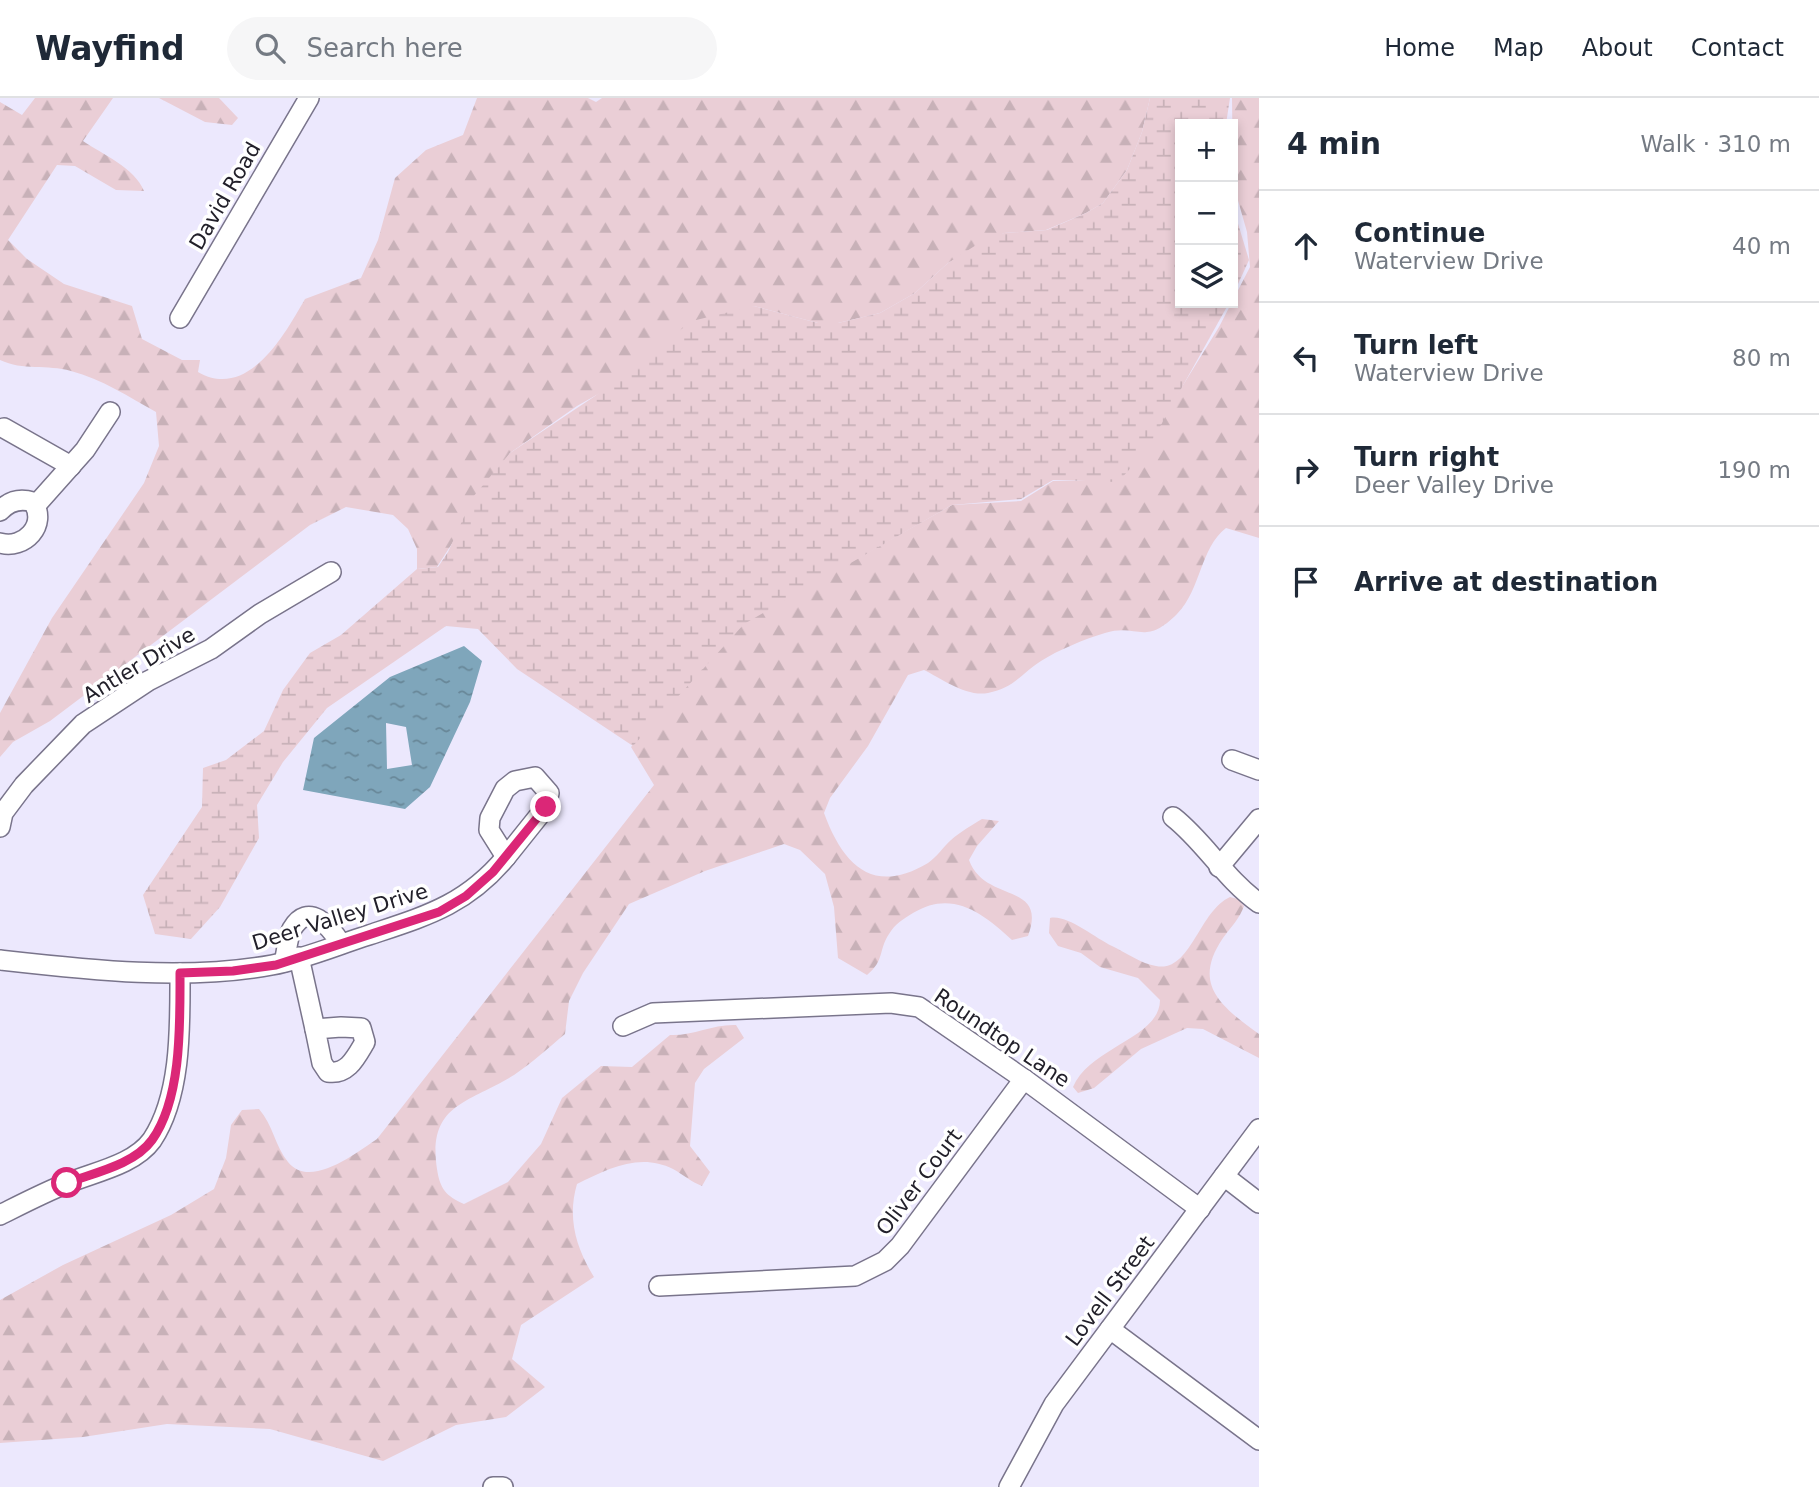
<!DOCTYPE html>
<meta charset="utf-8">
<style>
body{margin:0;font-family:"DejaVu Sans",sans-serif;background:#f6f6f7;color:#1f2937}
.controls{position:absolute;right:21px;top:21px;display:grid;overflow:hidden;border-radius:0px;box-shadow:0 4px 10px #0003}
.controls button{width:63px;height:63px;display:grid;place-items:center;padding:0;border:0;border-bottom:2px solid #e0e1e3;background:#fff;color:#1f2937;font:35px sans-serif}
.stop{position:absolute;width:21px;height:21px;margin:-16px;border:5px solid #db2777;border-radius:50%;background:#fff}
.stop.end{background:#db2777;border-color:#fff;box-shadow:0 2px 7px #0008}
.list{margin:0;padding:0;list-style:none}
h2{display:flex;justify-content:space-between;align-items:center;height:91px;margin:0;padding:0 28px;font-size:30px}
h2 small{font-size:23px;font-weight:400;color:#747a83}
.list li{display:grid;grid-template-columns:46px 1fr auto;gap:21px;align-items:center;box-sizing:border-box;height:112px;padding:0 28px;border-top:2px solid #e0e1e3}
.list b{display:block;font-size:26px;white-space:nowrap}
.list p{margin:0;font-size:23px;white-space:nowrap;color:#747a83}
.list em{font-size:23px;font-style:normal;color:#747a83}
.icon{flex:none;width:38px;height:38px;fill:none;stroke:currentColor;stroke-width:2;stroke-linecap:round;stroke-linejoin:round}
.map{position:relative;flex:none;width:1259px;height:1389px;overflow:hidden}
header{display:flex;align-items:center;gap:42px;box-sizing:border-box;height:98px;padding:0 35px;background:#fff;border-bottom:2px solid #e0e1e3}
header strong{font-size:33px}
nav{display:flex;gap:38px;margin-inline-start:auto;font-size:24px}
.search{width:490px;height:63px;background:#f6f6f7;display:flex;align-items:center;gap:18px;box-sizing:border-box;padding:0 24px;border-radius:38px;color:#747a83;font-size:26px}
main{display:flex}
aside{flex:1;background:#fff}
.map>svg:first-child{display:block}
.forest{fill:url(#forest-firs)}
.wetland{fill:url(#wetland-marsh)}
.water{fill:url(#water-ripples);fill-rule:evenodd}
.lines{fill:none;stroke-linecap:round;stroke-linejoin:round}
.minor-casing{stroke:#79748b;stroke-width:22}
.minor{stroke:#fff;stroke-width:19}
.route{stroke:#db2777;stroke-width:9}
.labels{text-anchor:middle;stroke-width:7;stroke-linejoin:round;paint-order:stroke}
.street-label{font-size:21px;fill:#22202a;stroke:#fff}
</style>
<header>
<strong>Wayfind</strong>
<div class="search"><svg class="icon" aria-label="search" viewBox="0 0 24 24"><circle cx="10" cy="10" r="6"/><path d="M15 15l6 6"/></svg>Search here</div>
<nav><a>Home</a><a>Map</a><a>About</a><a>Contact</a></nav>
</header>
<main>
<div class="map">
<svg width="1259" height="1389" viewBox="0 0 1259 1389">
<defs>
<pattern id="forest-firs" width="22" height="20" patternUnits="userSpaceOnUse" patternTransform="scale(1.75)"><rect width="22" height="20" fill="#eaced6"/><path d="M5 1l3.5 6h-7zM16 11l3.5 6h-7z" fill="#c8b1b8"/></pattern>
<pattern id="wetland-marsh" width="20" height="14" patternUnits="userSpaceOnUse" patternTransform="scale(1.75)"><rect width="20" height="14" fill="#eaced6"/><path d="M1 5h8M5 5V1M11 12h8M15 12V8" fill="none" stroke="#c8b1b8"/></pattern>
<pattern id="water-ripples" width="26" height="14" patternUnits="userSpaceOnUse" patternTransform="scale(1.75)"><rect width="26" height="14" fill="#7fa6bb"/><path d="M2 4q2-2 4 0t4 0M15 11q2-2 4 0t4 0" fill="none" stroke="#688798"/></pattern>
</defs>
<rect width="100%" height="100%" fill="#ece8fd"/>
<g class="forest">
<path d="M35,0H113L83,43C102,56 135,70 144,93L116,92L75,68L57,67L8,142L27,161L64,186L132,208L142,241L182,262H200L198,274C248,303 285,236 305,201L361,180L378,142L395,80L426,52L463,37L477,0H588L596,4L602,0H1150L1142,34L1127,72L1103,105L1086,115L1046,132L1004,135L948,165L915,195L880,215L838,225H818L754,208L577,308L510,355L437,469L417,471V451L408,431L393,417L346,409L310,427L50,623L13,644L0,659V615L52,520L144,385L159,348L156,314C129,299 102,281 71,273C47,266 23,273 0,262V4L22,17Z"/>
<path d="M159,0H219L238,20L232,27L205,24Z"/>
<path d="M1232,0H1259V440L1226,430C1200,450 1201,492 1177,516C1144,549 1138,525 1105,535C1085,541 1058,552 1041,563C1021,576 1014,590 988,595C966,599 942,581 924,572L908,577L868,648L830,700L824,715C843,767 873,798 928,765C937,759 943,749 951,742C960,734 972,727 982,721L999,723L977,748L969,762C985,806 1048,783 1028,838L1012,842C983,815 952,791 913,815C903,821 895,826 889,836C878,853 885,862 867,877L838,860L834,809L825,776L800,752L784,746L705,773L629,806L583,875L569,903L565,936C548,950 532,965 514,977C470,1005 427,1005 437,1071C440,1091 446,1098 464,1106L508,1084L541,1046L562,1000L601,968L632,969L670,937C693,938 713,926 736,927L744,940L704,971L695,985L690,1048L710,1074L702,1088C691,1084 684,1077 673,1071C640,1054 607,1071 577,1086C567,1120 576,1150 594,1179L521,1227L512,1261L545,1289L506,1319L456,1327L383,1363L270,1331L167,1326L83,1339L0,1345V1202L63,1167L171,1117L214,1091L226,1060L231,1027L242,1012L259,1011C273,1027 275,1048 288,1064C310,1092 357,1054 377,1041L654,687L631,649L736,529L952,407L1021,403L1053,383H1118L1138,360L1219,229L1250,169L1247,134L1233,85Z"/>
<path d="M1230,799L1238,801L1244,808C1240,820 1231,829 1223,840C1191,887 1222,909 1259,936V960L1203,931L1187,930L1141,951L1094,990L1078,995L1073,989C1090,949 1160,940 1160,902L1138,880L1100,869L1081,855L1058,848L1049,835L1050,820C1067,816 1095,840 1112,848C1125,854 1142,866 1156,868C1191,875 1198,814 1230,799Z"/>
</g>
<g class="wetland">
<path d="M1150,0H1230L1226,26H1180V205H1229L1147,352L1118,384L1053,382L1021,401L952,407L744,526L633,648L517,571L478,531L446,528L327,610L283,664L257,707L259,740L220,809L191,841L155,836L143,797L202,709L203,670L226,662L264,633L283,592L310,555L341,537L417,471L438,469L448,454L473,399L510,355L595,298L692,223L754,208L818,225H838L880,215L915,195L948,165L984,142L1004,135L1047,132L1086,115L1103,105L1127,72L1142,34Z"/>
<path d="M1233,109L1249,162L1233,197Z"/>
</g>
<path class="water" d="M464,548L482,563L470,604L430,689L405,711L303,692L314,640L390,579ZM386,625L406,629L412,667L387,671Z"/>
<g class="lines">
<g class="minor-casing">
<g id="minor">
<path d="M180,220L309,0"/>
<path d="M4,330L71,368"/>
<path d="M36,407L85,352L110,314"/>
<path d="M0,413C9,403 20,400 33,404C48,427 24,452 0,445"/>
<path d="M1232,662L1259,672"/>
<path d="M535,679L549,695L546,709L506,759L489,732L490,720L505,691L515,683Z"/>
<path d="M1173,719C1205,744 1225,781 1259,805"/>
<path d="M0,729L3,715L24,687L83,626L148,583L211,551L260,516L331,474"/>
<path d="M1219,769L1259,721"/>
<path d="M299,859L315,931"/>
<path d="M0,862C89,872 184,883 272,867C305,861 337,847 369,837C426,818 466,807 506,759"/>
<path d="M284,864C287,854 287,840 292,831C308,803 330,828 341,846"/>
<path d="M623,928L653,915L891,905L919,909L1024,981L1200,1111"/>
<path d="M341,929L361,930L365,944C356,959 348,977 328,974L322,965L315,931Z"/>
<path d="M1224,1078L1259,1105"/>
<path d="M0,1117C22,1106 45,1094 68,1085C94,1074 134,1067 152,1042C182,997 180,926 180,875"/>
<path d="M659,1188L855,1178L885,1163L900,1148L1024,981"/>
<path d="M1110,1231L1259,1342"/>
<path d="M493,1389H503"/>
<path d="M1009,1389L1054,1306L1259,1031"/>
</g>
</g>
<use href="#minor" class="minor"/>
</g>
<g class="lines">
<path class="route" d="M67,1085C93,1075 134,1067 152,1042C182,1000 180,925 180,875L233,873L276,867L439,814L466,798L493,774L546,709"/>
</g>
<g class="labels">
<g class="street-label">
<text transform="translate(225 98) rotate(-60)" y="7">David Road</text>
<text transform="translate(139 567) rotate(-31)" y="7">Antler Drive</text>
<text transform="translate(340 819) rotate(-17)" y="7">Deer Valley Drive</text>
<text transform="translate(1002 940) rotate(34)" y="7">Roundtop Lane</text>
<text transform="translate(919 1084) rotate(-53)" y="7">Oliver Court</text>
<text transform="translate(1110 1193) rotate(-53)" y="7">Lovell Street</text>
</g>
</g>
</svg>
<div class="controls">
<button>+</button>
<button>−</button>
<button><svg class="icon" aria-label="layers" viewBox="0 0 24 24"><path d="M12 4l9 5-9 5-9-5zM3 14l9 5 9-5"/></svg></button>
</div>
<div class="stop" style="left:67px;top:1085px"></div>
<div class="stop end" style="left:546px;top:709px"></div>
</div>
<aside>
<h2>4 min<small>Walk · 310 m</small></h2>
<ul class="list">
<li><svg class="icon" aria-label="ahead" viewBox="0 0 24 24"><path d="M12 20V5M6 11l6-6 6 6"/></svg><div><b>Continue</b><p>Waterview Drive</p></div><em>40 m</em></li>
<li><svg class="icon" aria-label="left" viewBox="0 0 24 24"><path d="M17 20v-9H6M10 6l-5 5 5 5"/></svg><div><b>Turn left</b><p>Waterview Drive</p></div><em>80 m</em></li>
<li><svg class="icon" aria-label="right" viewBox="0 0 24 24"><path d="M7 20v-9h11M14 6l5 5-5 5"/></svg><div><b>Turn right</b><p>Deer Valley Drive</p></div><em>190 m</em></li>
<li><svg class="icon" aria-label="arrive" viewBox="0 0 24 24"><path d="M6 21V4h12l-3 4 3 4H6"/></svg><div><b>Arrive at destination</b></div></li>
</ul>
</aside>
</main>
